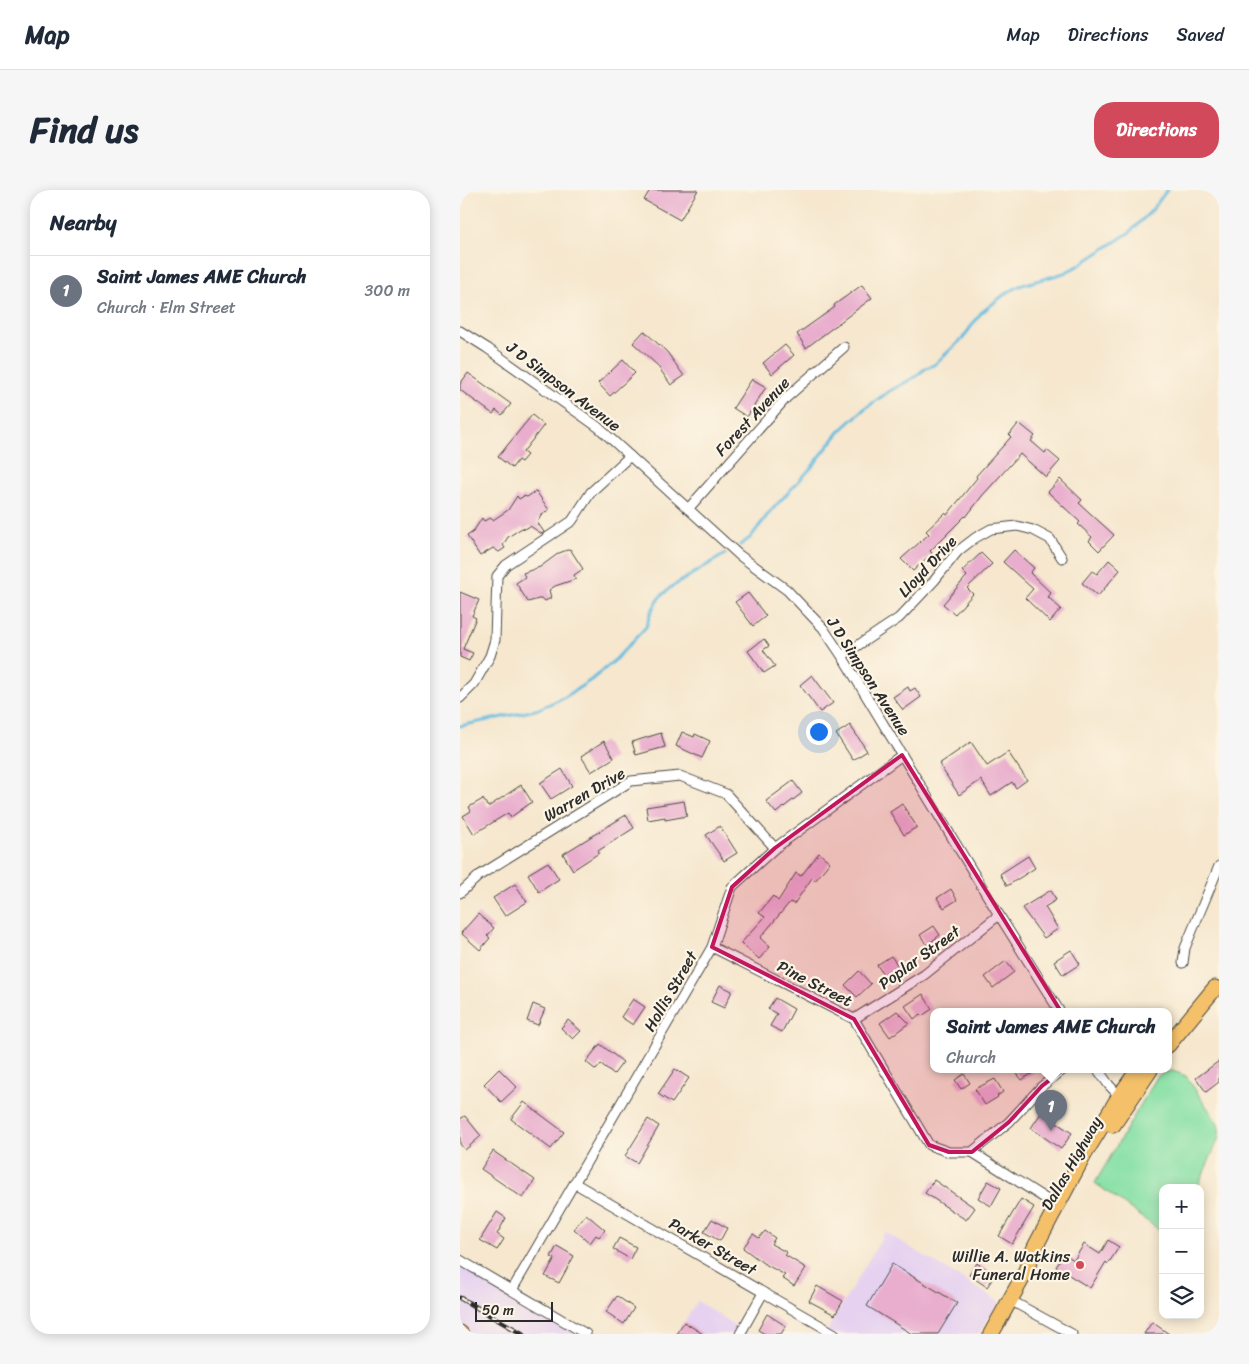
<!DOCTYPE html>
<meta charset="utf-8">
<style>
body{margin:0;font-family:Sriracha,sans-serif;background:#f6f6f7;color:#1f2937}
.controls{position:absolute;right:15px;bottom:15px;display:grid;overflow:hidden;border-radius:10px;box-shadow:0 2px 12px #0003}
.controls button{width:45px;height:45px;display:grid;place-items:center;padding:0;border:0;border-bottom:1px solid #e0e1e3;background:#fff;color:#1f2937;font:25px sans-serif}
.scale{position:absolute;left:15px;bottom:12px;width:78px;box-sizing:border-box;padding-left:5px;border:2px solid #2b2b2b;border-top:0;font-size:14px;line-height:18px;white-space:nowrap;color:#2b2b2b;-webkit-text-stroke:4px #fcf5e5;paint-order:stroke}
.you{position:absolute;left:358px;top:541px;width:18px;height:18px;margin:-12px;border:4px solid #fff;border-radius:50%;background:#1a73e8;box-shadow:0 0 0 8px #1a73e833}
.badge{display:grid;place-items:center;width:32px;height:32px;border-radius:50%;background:#d1495b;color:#fff;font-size:16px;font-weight:700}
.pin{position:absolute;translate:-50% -41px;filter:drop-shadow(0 1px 2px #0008)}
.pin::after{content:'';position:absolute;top:26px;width:18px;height:15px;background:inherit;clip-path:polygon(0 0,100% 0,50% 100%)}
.popup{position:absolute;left:470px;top:818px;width:242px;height:65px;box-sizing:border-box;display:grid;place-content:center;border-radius:10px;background:#fff;filter:drop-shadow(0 1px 4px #0005);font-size:16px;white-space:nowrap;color:#747a83}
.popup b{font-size:19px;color:#1f2937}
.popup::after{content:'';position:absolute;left:50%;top:100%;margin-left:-10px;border:10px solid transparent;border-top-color:#fff}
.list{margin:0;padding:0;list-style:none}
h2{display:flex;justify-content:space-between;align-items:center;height:65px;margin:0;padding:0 20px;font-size:21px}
h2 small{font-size:16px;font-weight:400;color:#747a83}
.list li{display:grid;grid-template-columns:32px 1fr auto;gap:15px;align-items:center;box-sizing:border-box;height:70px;padding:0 20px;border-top:1px solid #e0e1e3}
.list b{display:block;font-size:19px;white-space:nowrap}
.list p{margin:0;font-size:16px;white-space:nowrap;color:#747a83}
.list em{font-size:16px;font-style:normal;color:#747a83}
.icon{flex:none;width:28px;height:28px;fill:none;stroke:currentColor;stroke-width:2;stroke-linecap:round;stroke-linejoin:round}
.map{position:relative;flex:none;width:759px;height:1144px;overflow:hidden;border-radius:20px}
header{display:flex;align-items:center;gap:30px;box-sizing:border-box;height:70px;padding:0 25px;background:#fff;border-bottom:1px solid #e0e1e3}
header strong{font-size:24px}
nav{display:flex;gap:28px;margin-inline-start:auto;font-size:18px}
.intro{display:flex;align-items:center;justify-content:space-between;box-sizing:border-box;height:120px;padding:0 30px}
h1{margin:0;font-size:35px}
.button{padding:12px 22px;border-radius:20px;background:#d1495b;color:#fff;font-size:18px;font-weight:700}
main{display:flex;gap:30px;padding:0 30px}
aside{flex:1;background:#fff;border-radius:20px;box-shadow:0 2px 12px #0003}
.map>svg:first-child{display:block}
.built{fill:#e6d2f0}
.green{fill:#87e0a6;stroke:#598668}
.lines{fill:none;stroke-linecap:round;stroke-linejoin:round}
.stream{stroke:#63bce0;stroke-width:3}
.building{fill:#e9aece}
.minor-casing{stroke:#494743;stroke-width:11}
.primary-casing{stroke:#494743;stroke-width:17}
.minor{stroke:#fff;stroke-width:9}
.primary{stroke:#f4c16a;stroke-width:15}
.rail-casing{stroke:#2b2b2b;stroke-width:5}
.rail{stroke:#fcf5e5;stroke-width:3;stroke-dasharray:9;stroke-linecap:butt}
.marked{fill:#c2185b;fill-opacity:0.2;stroke:#c2185b;stroke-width:4;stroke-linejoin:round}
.poi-dot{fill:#d1495b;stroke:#fcf5e5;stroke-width:2}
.labels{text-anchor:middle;stroke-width:4.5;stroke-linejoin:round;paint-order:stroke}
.street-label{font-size:16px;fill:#2b2b2b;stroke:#fcf5e5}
.poi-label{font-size:16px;fill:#2b2b2b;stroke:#fcf5e5;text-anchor:end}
</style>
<header>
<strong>Map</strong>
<nav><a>Map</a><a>Directions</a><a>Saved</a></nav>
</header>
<div class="intro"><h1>Find us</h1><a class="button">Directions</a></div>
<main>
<aside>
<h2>Nearby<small></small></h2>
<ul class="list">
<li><span class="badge" style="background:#6b7280">1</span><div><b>Saint James AME Church</b><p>Church · Elm Street</p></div><em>300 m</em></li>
</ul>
</aside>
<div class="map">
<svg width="759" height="1144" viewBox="0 0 759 1144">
<rect width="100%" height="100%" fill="#fcf5e5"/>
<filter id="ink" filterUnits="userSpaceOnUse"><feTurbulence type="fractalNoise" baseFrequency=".02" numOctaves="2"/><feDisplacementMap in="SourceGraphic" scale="10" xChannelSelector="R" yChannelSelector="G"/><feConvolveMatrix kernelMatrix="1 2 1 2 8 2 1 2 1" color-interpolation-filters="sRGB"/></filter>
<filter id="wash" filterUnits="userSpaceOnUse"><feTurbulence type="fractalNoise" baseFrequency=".0096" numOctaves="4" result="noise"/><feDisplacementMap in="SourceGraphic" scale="20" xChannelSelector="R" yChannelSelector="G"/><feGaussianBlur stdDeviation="1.12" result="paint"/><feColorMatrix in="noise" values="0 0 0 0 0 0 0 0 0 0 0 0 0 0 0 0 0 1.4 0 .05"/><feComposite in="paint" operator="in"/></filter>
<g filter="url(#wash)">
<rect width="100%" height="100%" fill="#f6e7ce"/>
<g class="built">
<path d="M425,1042L540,1112L518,1144H365Z"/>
<path d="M0,1070L126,1144H0Z"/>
<path d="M237,1111L288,1144H217Z"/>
</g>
<path class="green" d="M713,881L726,886L759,935V948L737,998H703L702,1042L635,993L697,887L705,882Z"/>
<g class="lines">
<g class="stream">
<path d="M280,355L290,348L309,323L351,278L380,241L403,220L428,202L455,187L466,178L474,175L503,148L521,123L545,104L559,96L604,83L618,76L670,42L692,20L707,0"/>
<path d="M0,536L76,520L105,507L131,490L155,470L186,437L191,422L199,408L210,398L265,364"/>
</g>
</g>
<g id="blocks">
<g class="building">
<path d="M190,0H238L220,30L184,10Z"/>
<path d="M402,95L412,108L346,158L337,144L375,117L374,115Z"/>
<path d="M184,141L207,162L224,186L211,195L197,175L173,153Z"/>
<path d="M325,155L334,165L312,184L303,173Z"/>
<path d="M163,170L175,183L150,206L138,193Z"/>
<path d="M8,183L51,214L42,225L36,220L33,224L0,200V194Z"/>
<path d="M292,189L306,197L287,227L273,218Z"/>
<path d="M72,225L84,235L63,262L67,265L61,272L58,270L52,278L38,267Z"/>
<path d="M559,233L575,246L571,251L585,263L587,260L600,271L586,287L560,264L522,306L506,327L505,326L470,361L472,363L453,381L441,369L469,344L466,341L485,323L487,325L517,288L516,286L551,247L549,245Z"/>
<path d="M600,289L622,310L619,313L654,345L639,361L629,351L632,347L618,334L620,332L588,302Z"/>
<path d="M76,301L89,320L82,325L77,332L84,342L82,344L70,336L65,339L62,338L48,347L43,355L45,358L39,362L33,358L20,366L7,346L13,342L22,328L24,331L30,328L33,330L48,320L57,306L59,309L64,306L67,307Z"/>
<path d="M110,359L123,379L114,385L116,389L95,396L89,400L91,408L85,411L82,408L68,412L56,393L65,387L63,383L80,377L99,363Z"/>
<path d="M554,360L574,378L570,383L591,403L588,407L601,419L590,432L565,408L573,399L543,372Z"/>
<path d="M521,363L532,374L507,398L513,404L495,424L483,414L507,386L502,381Z"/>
<path d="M649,370L660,380L638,406L622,393L632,381L637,384Z"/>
<path d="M0,402L19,410L12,426L16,428L3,459L13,463L9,471L0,467Z"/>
<path d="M288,403L306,426L293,436L275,412Z"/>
<path d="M304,449L309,456L303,460L315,476L304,483L288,461Z"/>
<path d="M352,485L373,513L360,522L340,495Z"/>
<path d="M448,497L450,501L455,498L461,507L443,520L433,507Z"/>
<path d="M390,535L407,561L393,570L376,544Z"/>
<path d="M222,542L234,547L235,544L250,551L242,568L216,556Z"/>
<path d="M201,543L205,557L176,565L172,552Z"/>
<path d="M144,551L154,568L131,582L121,566Z"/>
<path d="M511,552L527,576L548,562L567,590L556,598L552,592L531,606L521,590L499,605L479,574Z"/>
<path d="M102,579L112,596L91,609L80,593Z"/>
<path d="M333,591L342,603L316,623L306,611Z"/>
<path d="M61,595L72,612L51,627L48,623L14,644L3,626L11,621L9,617L23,609L28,617Z"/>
<path d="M224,611L227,626L205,630V627L188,630L186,617Z"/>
<path d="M442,614L457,637L444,645L430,622Z"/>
<path d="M166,625L174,638L138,661L139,663L113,680L103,664Z"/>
<path d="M260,636L277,663L264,671L246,645Z"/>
<path d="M359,663L370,672L355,691L352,688L334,714L330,712L300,748L310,757L299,769L281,753L305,727L299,723L313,706L318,711L336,683L341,686Z"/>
<path d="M568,666L575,678L547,696L540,684Z"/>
<path d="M88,672L99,689L79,702L68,684Z"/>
<path d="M55,694L67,712L45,726L33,708Z"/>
<path d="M491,699L497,710L484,718L477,708Z"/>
<path d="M591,700L596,710L585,717L598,739L584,748L562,718Z"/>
<path d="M18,724L34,738L27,746L30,748L20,760L1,743Z"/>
<path d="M474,736L480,745L467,755L460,745Z"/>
<path d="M611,760L620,774L603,785L594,771Z"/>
<path d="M431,766L439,777L425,787L417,775Z"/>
<path d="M546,771L554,782L533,798L525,787Z"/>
<path d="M399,781L411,794L397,807L385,795Z"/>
<path d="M260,795L272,801L264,818L251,812Z"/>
<path d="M463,804L472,819L462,826L460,824L454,829L445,816Z"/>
<path d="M315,808L334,819L322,842L310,836L317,824L308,819Z"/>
<path d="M173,809L185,817L173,835L161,827Z"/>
<path d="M73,814L85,819L78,835L67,831Z"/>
<path d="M437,821L449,833L430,847L420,833Z"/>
<path d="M108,830L121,841L113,849L101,838Z"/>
<path d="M140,854L163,872L154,884L141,874L136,880L126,872Z"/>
<path d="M759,871V892L746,902L736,888Z"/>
<path d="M39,879L57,897L41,912L24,894Z"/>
<path d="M215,879L229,888L212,913L198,904Z"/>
<path d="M554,880H577L562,890Z"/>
<path d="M504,884L510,893L501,899L495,890Z"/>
<path d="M535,889L543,902L537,906L538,907L525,915L515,899Z"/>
<path d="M64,912L104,942L91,959L51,929Z"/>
<path d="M581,923L612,943L601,959L571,938Z"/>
<path d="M5,926L21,946L5,960L0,954V929Z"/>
<path d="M188,929L199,936L177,973L165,966Z"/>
<path d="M33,961L75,990L63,1008L21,979Z"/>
<path d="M474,990L515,1018L506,1030L465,1003Z"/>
<path d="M528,991L541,998L531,1016L518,1008Z"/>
<path d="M561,1009L574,1017L552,1054L539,1046Z"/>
<path d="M37,1022L46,1028L37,1044L44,1049L37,1060L20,1050Z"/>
<path d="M126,1024L145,1040L139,1047L136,1045L130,1053L114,1039Z"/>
<path d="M252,1029L267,1038L260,1051L244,1042Z"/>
<path d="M305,1041L315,1048L311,1054L326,1062L325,1065L346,1078L334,1096L322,1088L325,1085L303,1073L283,1058L293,1044L299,1048Z"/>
<path d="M159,1048L176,1057L170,1069L153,1059Z"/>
<path d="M648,1050L659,1057L648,1074L646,1072L630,1098L596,1077L604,1064L614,1070L624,1054L640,1064Z"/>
<path d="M97,1056L114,1066L99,1093L85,1086L95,1069L91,1067Z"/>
<path d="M517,1073L535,1085L527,1097L509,1085Z"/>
<path d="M432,1074L497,1113L478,1144H452L407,1116Z"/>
<path d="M357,1096L383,1111L375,1125L349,1111Z"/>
<path d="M157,1106L174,1118L164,1134L146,1122Z"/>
<path d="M307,1124L326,1136L321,1144H305L298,1140Z"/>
<path d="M224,1132L243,1144H216Z"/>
<path d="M692,1132L709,1144H684Z"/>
</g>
</g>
</g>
<g filter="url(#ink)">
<use href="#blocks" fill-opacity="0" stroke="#494743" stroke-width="1"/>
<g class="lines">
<g class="minor-casing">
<g id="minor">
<path d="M0,141L27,158L138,237L279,365L327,400L363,438L382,466L539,725L600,822"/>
<path d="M228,319L327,207L384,157"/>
<path d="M382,466L439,428L474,391L498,361L515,348L531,339L557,336L573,340L590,349L602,368"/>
<path d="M0,508L14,494L30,466L35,450L37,386L46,375L112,331L131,302L170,266"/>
<path d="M0,703L20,685L171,591L220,586L266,604L315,658"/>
<path d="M252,757L394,829L469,955L489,962H512L549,932L582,896L603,880"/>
<path d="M723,773L725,758L759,676"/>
<path d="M394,829L464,785L539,725"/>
<path d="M638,880L649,895L661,908"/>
<path d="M512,962L597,1016"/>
<path d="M116,994L375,1144"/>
<path d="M0,1070L126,1144"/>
<path d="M52,1100L252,757L272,697L315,658L442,565"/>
<path d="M550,1110L612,1144"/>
<path d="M280,1144L303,1103"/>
</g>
</g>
<g class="primary-casing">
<g id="primary">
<path d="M708,855L755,798"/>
<path d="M653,935L690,880"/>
<path d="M0,1143L1,1144"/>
<path d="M531,1144L564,1085L575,1057L625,963L659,907L678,880"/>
</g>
</g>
<use href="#minor" class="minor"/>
<use href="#primary" class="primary"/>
<g class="rail-casing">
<path id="rail" d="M0,1108L63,1144"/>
</g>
<use href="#rail" class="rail"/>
</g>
</g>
<path class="marked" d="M442,565L626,862L582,896L549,932L512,962H489L469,955L394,829L252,757L272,697L315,658Z"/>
<circle class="poi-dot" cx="620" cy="1075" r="5"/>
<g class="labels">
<g class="street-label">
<text transform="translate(104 196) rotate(37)" y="6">J D Simpson Avenue</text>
<text transform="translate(292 226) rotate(-47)" y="6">Forest Avenue</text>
<text transform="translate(467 376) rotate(-47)" y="6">Lloyd Drive</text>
<text transform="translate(409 486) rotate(57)" y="6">J D Simpson Avenue</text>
<text transform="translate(124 604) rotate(-30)" y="6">Warren Drive</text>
<text transform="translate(459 767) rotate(-36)" y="6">Poplar Street</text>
<text transform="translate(355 793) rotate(27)" y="6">Pine Street</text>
<text transform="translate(210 801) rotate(-60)" y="6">Hollis Street</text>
<text transform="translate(611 973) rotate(-60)" y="6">Dallas Highway</text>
<text transform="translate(253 1056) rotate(30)" y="6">Parker Street</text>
</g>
<g class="poi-label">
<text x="610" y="1072">Willie A. Watkins<tspan x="610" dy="18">Funeral Home</tspan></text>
</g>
</g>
</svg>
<div class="controls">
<button>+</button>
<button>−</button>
<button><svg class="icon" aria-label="layers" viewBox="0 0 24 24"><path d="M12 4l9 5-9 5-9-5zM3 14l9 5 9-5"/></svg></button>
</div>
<div class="scale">50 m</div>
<div class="you"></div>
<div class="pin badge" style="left:591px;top:941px;background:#6b7280">1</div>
<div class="popup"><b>Saint James AME Church</b>Church</div>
</div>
</main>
